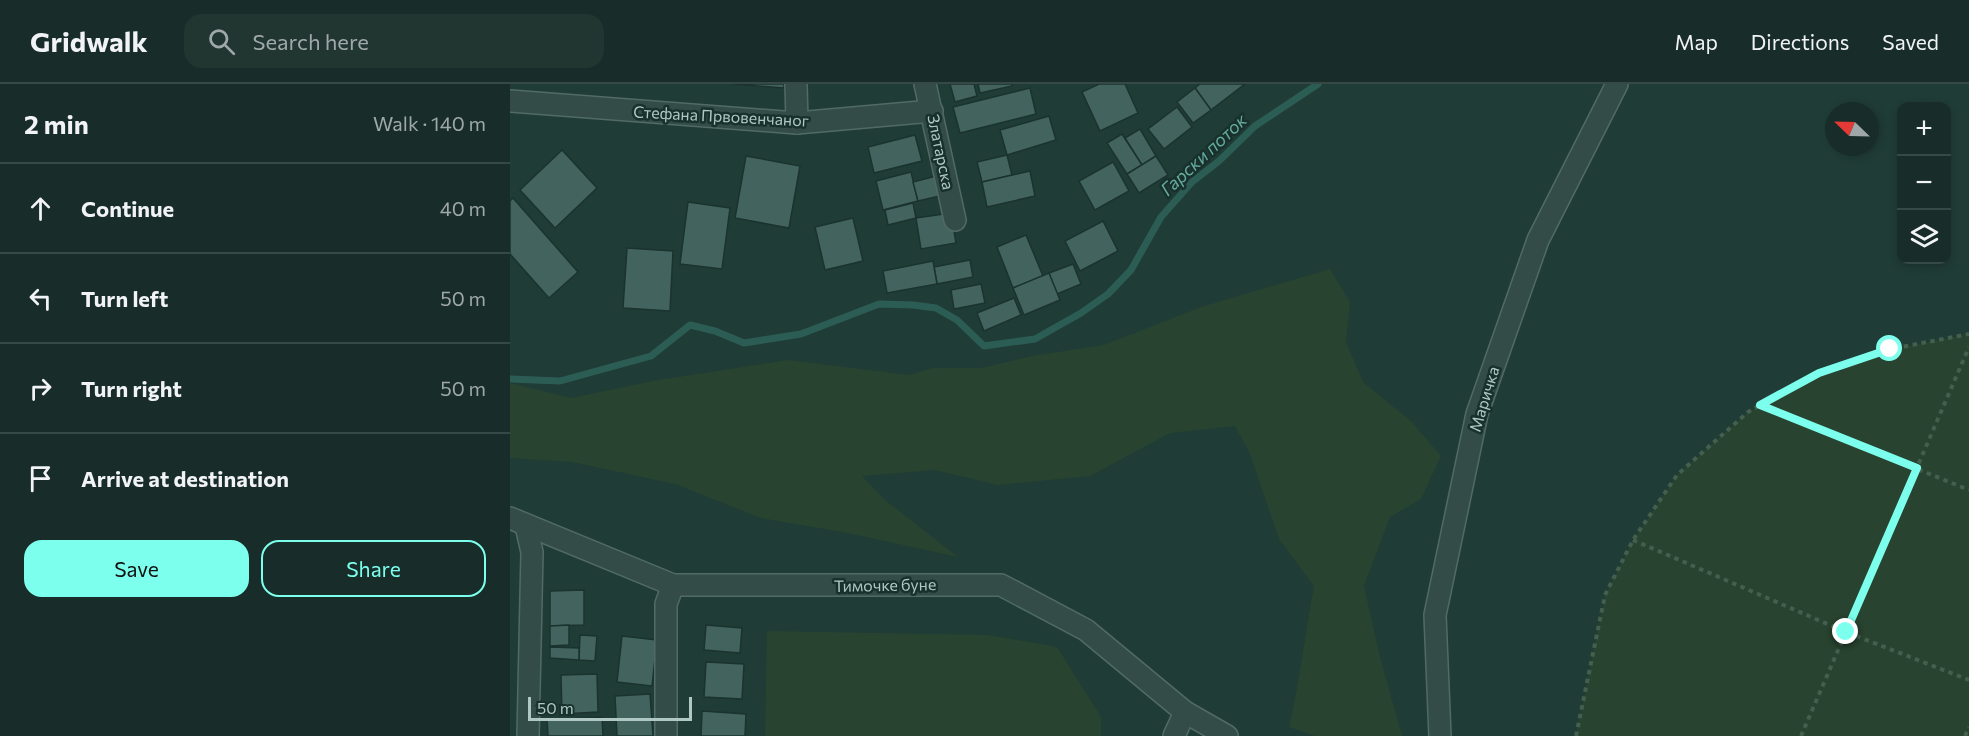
<!DOCTYPE html>
<meta charset="utf-8">
<style>
body{margin:0;font-family:Commissioner,sans-serif;background:#213531;color:#f1f3f6}
.controls{position:absolute;right:18px;top:18px;display:grid;overflow:hidden;border-radius:12px;box-shadow:0 3px 9px #0003}
.controls button{width:54px;height:54px;display:grid;place-items:center;padding:0;border:0;border-bottom:2px solid #364946;background:#182d29;color:#f1f3f6;font:30px sans-serif}
.compass{position:absolute;left:1315px;top:18px;width:54px;height:54px;border-radius:50%;background:#182d29;box-shadow:0 3px 9px #0003;rotate:293deg}
.scale{position:absolute;left:18px;bottom:15px;width:164px;box-sizing:border-box;padding-left:6px;border:3px solid #afc8c5;border-top:0;font-size:16px;line-height:21px;white-space:nowrap;color:#afc8c5;-webkit-text-stroke:4px #19312d;paint-order:stroke}
.stop{position:absolute;width:18px;height:18px;margin:-14px;border:4px solid #7dffed;border-radius:50%;background:#fff}
.stop.end{background:#7dffed;border-color:#fff;box-shadow:0 2px 6px #0008}
.list{margin:0;padding:0;list-style:none}
h2{display:flex;justify-content:space-between;align-items:center;height:78px;margin:0;padding:0 24px;font-size:26px}
h2 small{font-size:20px;font-weight:400;color:#9fa8a8}
.list li{display:grid;grid-template-columns:39px 1fr auto;gap:18px;align-items:center;box-sizing:border-box;height:90px;padding:0 24px;border-top:2px solid #364946}
.list b{display:block;font-size:22px;white-space:nowrap}
.list em{font-size:20px;font-style:normal;color:#9fa8a8}
.actions{display:flex;gap:12px;padding:18px 24px}
.actions a{flex:1;padding:14px 0;border:2px solid #7dffed;border-radius:18px;text-align:center;font-size:21px;color:#7dffed}
.actions .main{background:#7dffed;color:#111}
.icon{flex:none;width:33px;height:33px;fill:none;stroke:currentColor;stroke-width:2;stroke-linecap:round;stroke-linejoin:round}
.map{position:relative;flex:none;width:1459px;height:652px;overflow:hidden}
header{display:flex;align-items:center;gap:36px;box-sizing:border-box;height:84px;padding:0 30px;background:#182d29;border-bottom:2px solid #364946}
header strong{font-size:28px}
nav{display:flex;gap:33px;margin-inline-start:auto;font-size:21px}
.search{width:420px;height:54px;background:#213531;display:flex;align-items:center;gap:15px;box-sizing:border-box;padding:0 21px;border-radius:18px;color:#9fa8a8;font-size:22px}
main{display:flex}
aside{flex:1;background:#182d29}
.map>svg:first-child{display:block}
.green{fill:#28432f}
.lines{fill:none;stroke-linecap:round;stroke-linejoin:round}
.stream{stroke:#2c5d54;stroke-width:7}
.building{fill:#43635f;stroke:#1b332f;stroke-width:1.5}
.street-casing{stroke:#526a66;stroke-width:24}
.path{stroke:#445f4e;stroke-width:4;stroke-dasharray:4.5 4.5;stroke-linecap:butt}
.street{stroke:#344c48;stroke-width:21}
.route{stroke:#7dffed;stroke-width:8}
.labels{text-anchor:middle;stroke-width:5;stroke-linejoin:round;paint-order:stroke}
.street-label{font-size:16px;fill:#afc8c5;stroke:#19312d}
.water-label{font-size:18px;font-style:italic;fill:#65ab9e;stroke:#19312d}
</style>
<header>
<strong>Gridwalk</strong>
<div class="search"><svg class="icon" aria-label="search" viewBox="0 0 24 24"><circle cx="10" cy="10" r="6"/><path d="M15 15l6 6"/></svg>Search here</div>
<nav><a>Map</a><a>Directions</a><a>Saved</a></nav>
</header>
<main>
<aside>
<h2>2 min<small>Walk · 140 m</small></h2>
<ul class="list">
<li><svg class="icon" aria-label="ahead" viewBox="0 0 24 24"><path d="M12 20V5M6 11l6-6 6 6"/></svg><div><b>Continue</b></div><em>40 m</em></li>
<li><svg class="icon" aria-label="left" viewBox="0 0 24 24"><path d="M17 20v-9H6M10 6l-5 5 5 5"/></svg><div><b>Turn left</b></div><em>50 m</em></li>
<li><svg class="icon" aria-label="right" viewBox="0 0 24 24"><path d="M7 20v-9h11M14 6l5 5-5 5"/></svg><div><b>Turn right</b></div><em>50 m</em></li>
<li><svg class="icon" aria-label="arrive" viewBox="0 0 24 24"><path d="M6 21V4h12l-3 4 3 4H6"/></svg><div><b>Arrive at destination</b></div></li>
</ul>
<div class="actions"><a class="main">Save</a><a>Share</a></div>
</aside>
<div class="map">
<svg width="1459" height="652" viewBox="0 0 1459 652">
<rect width="100%" height="100%" fill="#203c37"/>
<g class="green">
<path d="M820,185L840,218L836,258L853,298L902,338L931,372L911,415L880,433L854,502L869,569L892,652H805L779,643C790,596 795,549 804,502L769,455L740,370L725,342L660,349L580,392L488,401L425,386L352,392L375,416L448,473L338,449L251,434L165,400L62,378L0,374V299L61,314L148,296L278,276L399,291L423,284H472L522,272L594,261L691,223Z"/>
<path d="M1459,250V652H1066L1095,511L1123,456L1167,391L1238,328L1309,289L1381,265Z"/>
<path d="M257,547L478,551L547,563L591,633V652H255Z"/>
</g>
<g class="lines">
<path class="stream" d="M0,295L50,297L141,272L180,241L205,247L234,259L291,250L369,220L403,221L426,224L447,236L474,262L525,255L571,229L598,210L621,186L651,133L682,98L709,77L745,42L808,0"/>
</g>
<g class="building">
<path d="M223,0H274V4Z"/>
<path d="M440,0H464L467,12L445,18Z"/>
<path d="M468,0H502V2L470,9Z"/>
<path d="M589,0H615L628,29L590,47L572,8Z"/>
<path d="M690,0H735L701,26L685,4Z"/>
<path d="M520,4L526,30L450,49L443,23Z"/>
<path d="M685,4L701,26L683,39L667,18Z"/>
<path d="M667,23L682,43L654,65L638,45Z"/>
<path d="M539,32L546,56L497,71L490,46Z"/>
<path d="M630,45L646,72L632,81L615,54Z"/>
<path d="M612,50L632,81L617,90L597,59Z"/>
<path d="M405,51L412,77L364,89L358,63Z"/>
<path d="M52,66L87,104L45,144L10,106Z"/>
<path d="M497,71L502,91L472,98L467,78Z"/>
<path d="M236,72L290,82L279,144L225,134Z"/>
<path d="M646,72L658,91L629,109L617,90Z"/>
<path d="M603,78L619,107L585,126L569,97Z"/>
<path d="M520,87L525,112L477,123L472,98Z"/>
<path d="M401,88L408,117L373,126L366,97Z"/>
<path d="M430,91L434,111L408,117L403,98Z"/>
<path d="M3,114L68,188L39,214L0,170V117Z"/>
<path d="M178,118L220,124L212,185L170,180Z"/>
<path d="M403,119L406,134L378,141L375,126Z"/>
<path d="M441,129L446,159L411,165L406,134Z"/>
<path d="M343,134L353,177L315,186L305,143Z"/>
<path d="M593,137L608,167L570,187L555,157Z"/>
<path d="M516,151L533,192L503,204L487,163Z"/>
<path d="M117,164L163,167L160,227L113,224Z"/>
<path d="M460,176L463,193L427,200L424,183Z"/>
<path d="M423,177L427,200L377,209L373,187Z"/>
<path d="M563,180L571,200L547,210L539,189Z"/>
<path d="M539,189L550,216L514,231L503,204Z"/>
<path d="M471,200L475,219L444,225L441,206Z"/>
<path d="M504,214L511,231L474,247L467,229Z"/>
<path d="M74,506V541L40,542V507Z"/>
<path d="M59,541V561L40,562V542Z"/>
<path d="M196,541L232,544L230,569L194,566Z"/>
<path d="M70,551L87,552L85,577L69,576Z"/>
<path d="M112,552L147,556L142,602L107,598Z"/>
<path d="M40,563L69,564V576L40,574Z"/>
<path d="M196,578L234,580L232,615L194,613Z"/>
<path d="M87,590L88,628L52,630L51,591Z"/>
<path d="M140,610L143,652H107L105,612Z"/>
<path d="M192,627L236,630L235,652H191Z"/>
<path d="M92,633L93,652H38L37,636Z"/>
</g>
<g class="lines">
<g class="street-casing">
<g id="street">
<path d="M286,0L287,39"/>
<path d="M415,0L445,136"/>
<path d="M0,17L287,39L422,27"/>
<path d="M0,434L163,501H491L576,546L675,628L717,652"/>
<path d="M16,442L22,468L18,652"/>
<path d="M156,652V520L163,501"/>
<path d="M664,652L675,628"/>
<path d="M930,652L925,531L967,330L1028,156L1107,0"/>
</g>
</g>
<g class="path">
<path d="M1250,321L1459,406"/>
<path d="M1123,456L1336,548L1459,596"/>
<path d="M1066,652L1095,511L1123,456L1167,391L1238,328L1309,289L1381,265L1459,250"/>
<path d="M1291,652L1459,263"/>
<path d="M1455,652L1459,643"/>
</g>
<use href="#street" class="street"/>
</g>
<g class="lines">
<path class="route" d="M1336,548L1407,384L1250,321L1309,289L1380,265"/>
</g>
<g class="labels">
<g class="street-label">
<text transform="translate(211 32) rotate(3)" y="6">Стефана Првовенчаног</text>
<text transform="translate(431 68) rotate(78)" y="6">Златарска</text>
<text transform="translate(974 315) rotate(-73)" y="6">Маричка</text>
<text transform="translate(375 501) rotate(-1)" y="6">Тимочке буне</text>
</g>
<g class="water-label">
<text transform="translate(694 71) rotate(-43)" y="6">Гарски поток</text>
</g>
</g>
</svg>
<div class="controls">
<button>+</button>
<button>−</button>
<button><svg class="icon" aria-label="layers" viewBox="0 0 24 24"><path d="M12 4l9 5-9 5-9-5zM3 14l9 5 9-5"/></svg></button>
</div>
<svg class="compass" viewBox="-18 -18 36 36"><path d="M0-13l5 13h-10z" fill="#e53935"/><path d="M0 13l5-13h-10z" fill="#9fa8a8"/></svg>
<div class="scale">50 m</div>
<div class="stop" style="left:1380px;top:265px"></div>
<div class="stop end" style="left:1336px;top:548px"></div>
</div>
</main>
